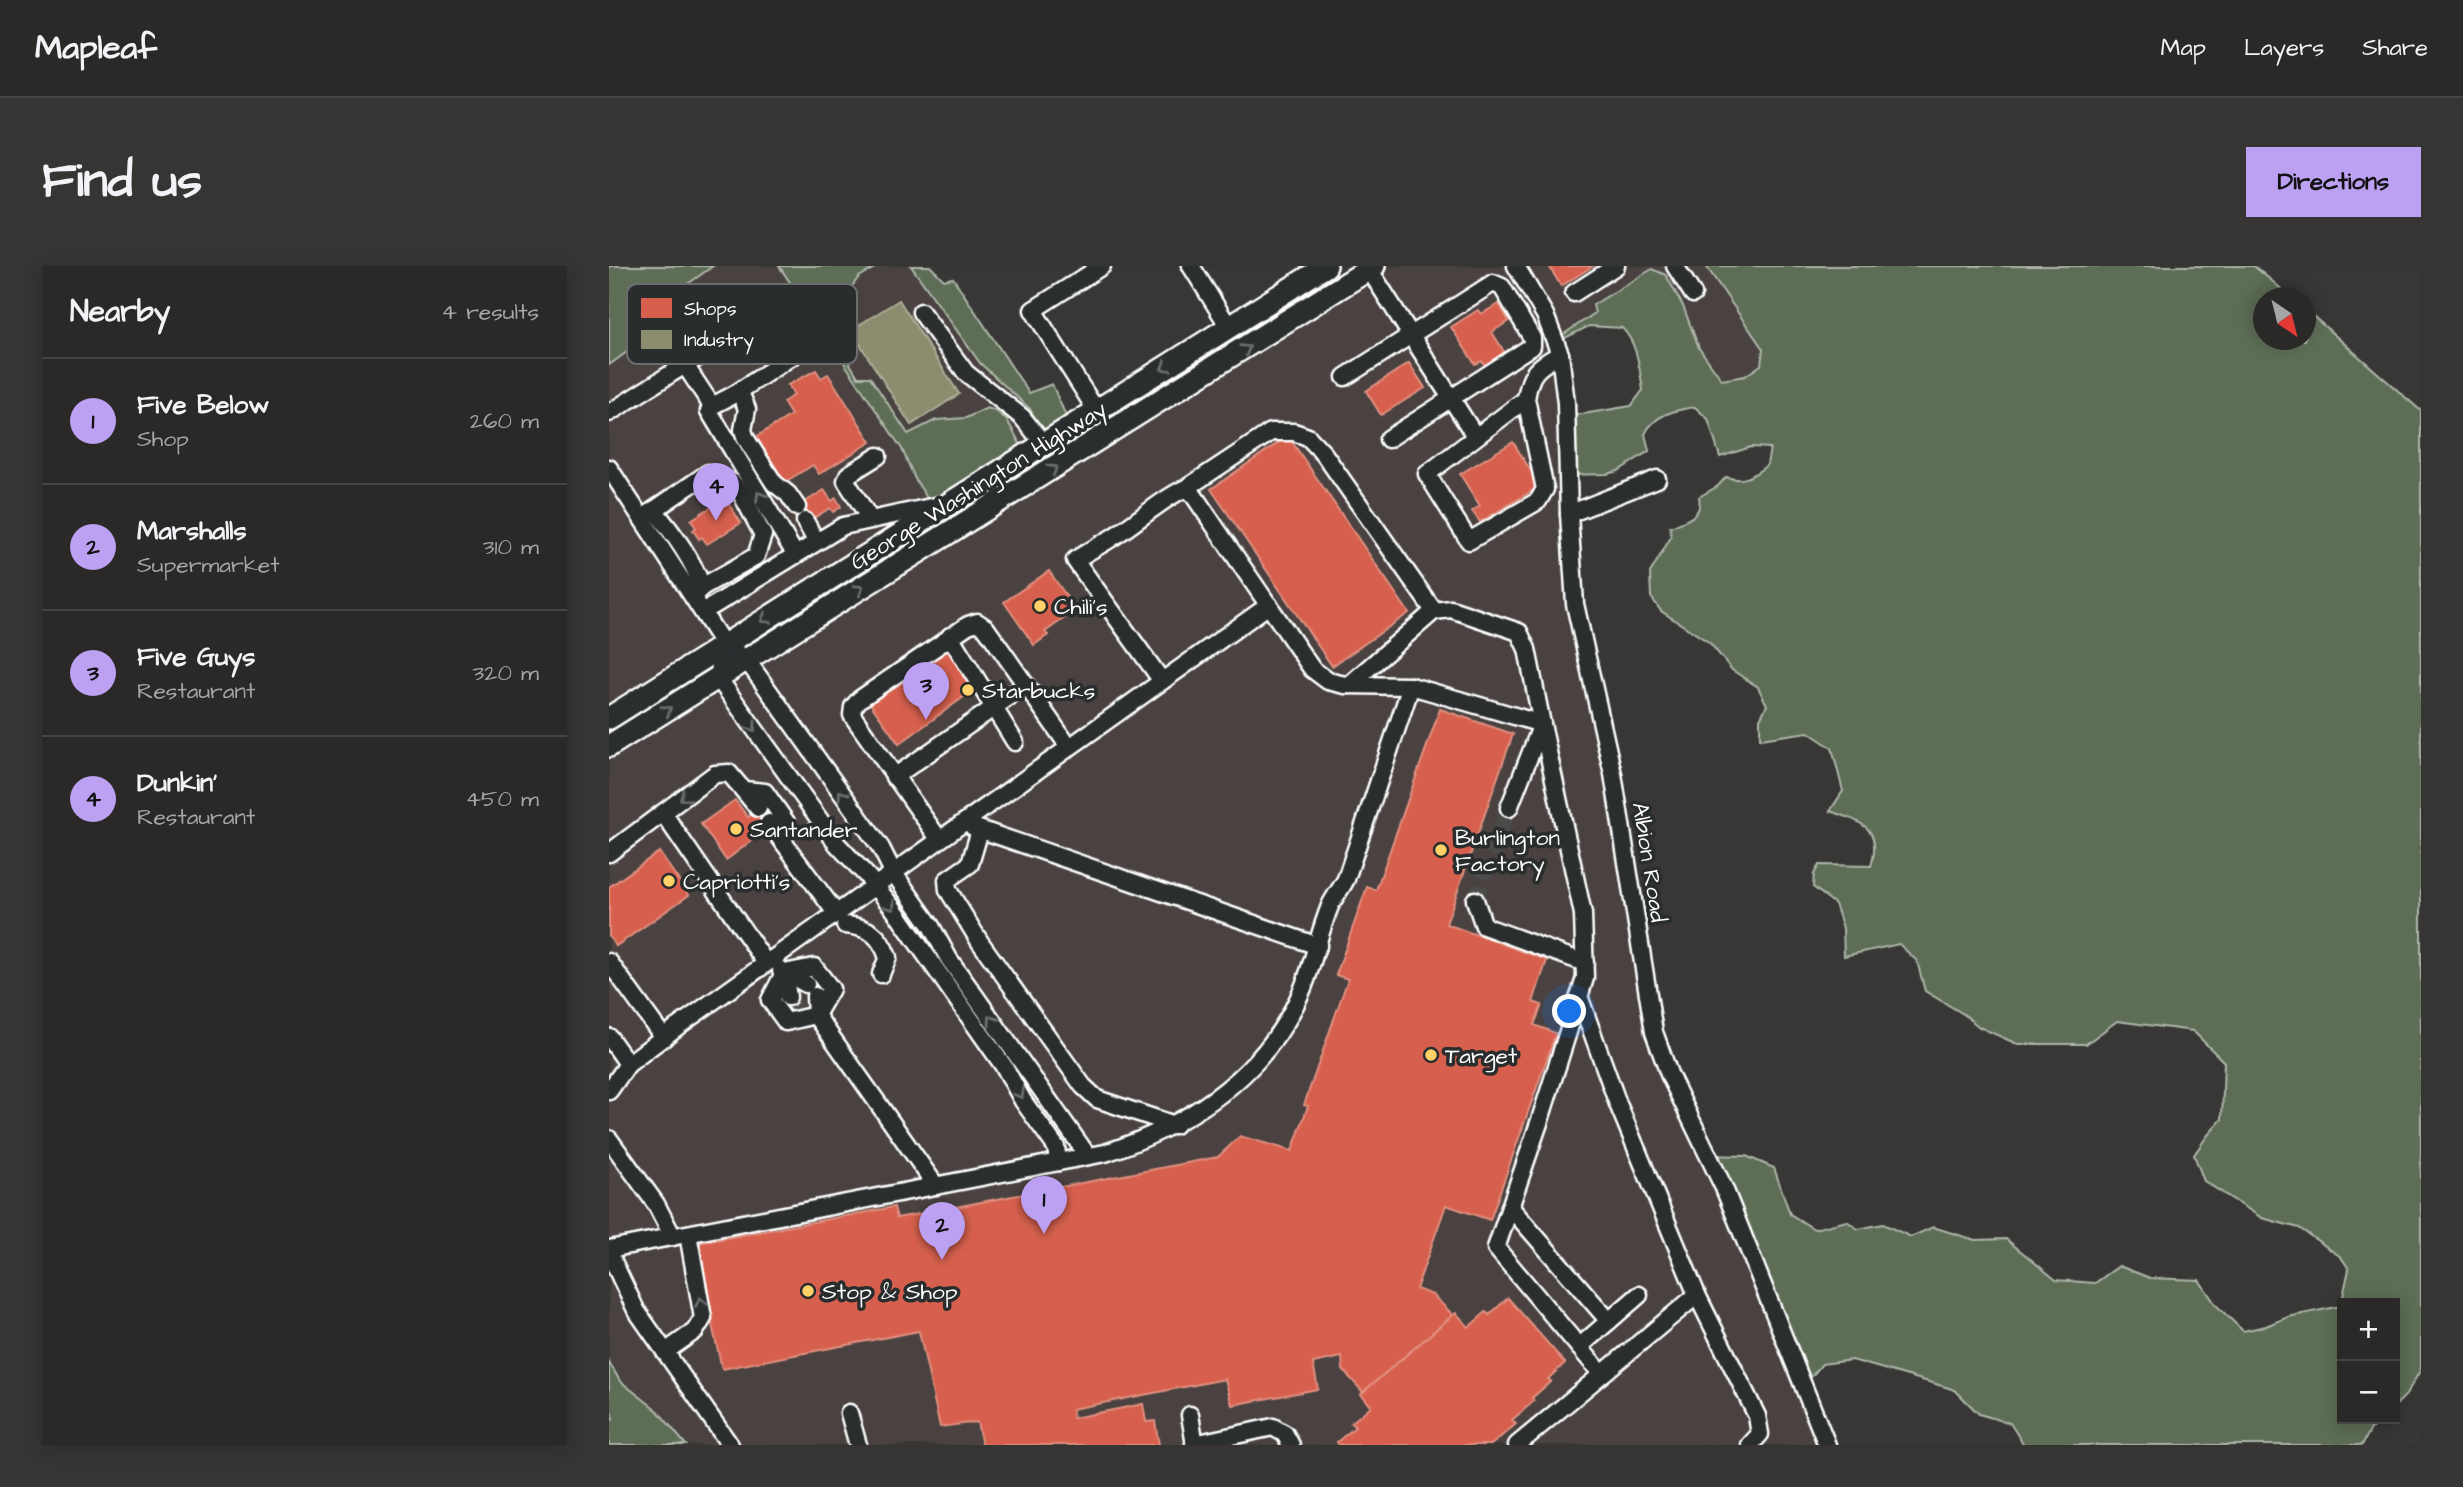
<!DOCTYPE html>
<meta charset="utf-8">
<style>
body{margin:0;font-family:"Architects Daughter",sans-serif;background:#363534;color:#f1f3f6}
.controls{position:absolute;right:21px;bottom:21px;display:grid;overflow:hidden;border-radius:0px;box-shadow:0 4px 18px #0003}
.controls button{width:63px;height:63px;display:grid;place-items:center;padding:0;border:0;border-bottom:2px solid #464545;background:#2a2928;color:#f1f3f6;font:35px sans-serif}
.compass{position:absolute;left:1644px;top:21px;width:63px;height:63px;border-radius:50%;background:#2a2928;box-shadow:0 4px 18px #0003;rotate:145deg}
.you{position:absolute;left:961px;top:746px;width:24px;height:24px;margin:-18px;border:5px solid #fff;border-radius:50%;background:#1a73e8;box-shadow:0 0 0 10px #1a73e833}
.badge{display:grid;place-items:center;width:46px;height:46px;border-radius:50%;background:#bca0f2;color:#111;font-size:23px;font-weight:700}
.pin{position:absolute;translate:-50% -58px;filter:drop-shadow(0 2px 4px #0008)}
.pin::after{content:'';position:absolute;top:37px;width:24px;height:21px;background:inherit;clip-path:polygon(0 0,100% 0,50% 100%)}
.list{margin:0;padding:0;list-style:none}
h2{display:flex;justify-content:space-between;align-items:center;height:91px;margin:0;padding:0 28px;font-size:30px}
h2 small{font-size:23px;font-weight:400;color:#a5a6a8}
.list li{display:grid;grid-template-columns:46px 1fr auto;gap:21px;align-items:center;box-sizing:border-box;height:126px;padding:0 28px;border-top:2px solid #464545}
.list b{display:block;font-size:26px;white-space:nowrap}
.list p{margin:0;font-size:23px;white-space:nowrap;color:#a5a6a8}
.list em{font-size:23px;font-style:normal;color:#a5a6a8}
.map{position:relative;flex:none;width:1812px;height:1179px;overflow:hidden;border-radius:0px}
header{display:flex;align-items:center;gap:42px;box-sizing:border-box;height:98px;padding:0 35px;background:#2a2928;border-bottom:2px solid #464545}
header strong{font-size:33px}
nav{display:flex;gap:38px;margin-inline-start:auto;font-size:24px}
.intro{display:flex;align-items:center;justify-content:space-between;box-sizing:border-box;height:168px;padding:0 42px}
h1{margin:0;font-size:49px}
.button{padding:18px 32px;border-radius:0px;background:#bca0f2;color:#111;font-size:24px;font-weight:700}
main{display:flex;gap:42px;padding:0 42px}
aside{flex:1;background:#2a2928;border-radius:0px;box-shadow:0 4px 18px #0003}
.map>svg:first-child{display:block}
.built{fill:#494340}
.green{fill:#5d6d56;stroke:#aeb6aa;stroke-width:2}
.shops{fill:#d6604d;stroke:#e29082;stroke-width:2}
.industry{fill:#8c8c6e;stroke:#aeae9a;stroke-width:2}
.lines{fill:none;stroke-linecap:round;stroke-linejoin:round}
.minor-tunnel{stroke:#4c4b4a;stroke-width:16;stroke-dasharray:16 8;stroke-linecap:butt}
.minor-casing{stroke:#fff;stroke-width:21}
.major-casing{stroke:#fff;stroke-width:26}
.minor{stroke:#2a2d2e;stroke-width:16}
.major{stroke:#2a2d2e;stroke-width:21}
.oneway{stroke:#6a6c6d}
.poi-dot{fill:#ffd166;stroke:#2a2d2e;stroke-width:2.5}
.labels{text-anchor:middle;stroke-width:7;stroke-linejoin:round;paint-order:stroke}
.street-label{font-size:23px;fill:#fff;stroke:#2a2d2e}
.poi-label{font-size:23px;fill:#fff;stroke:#2a2d2e;text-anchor:start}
.key{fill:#2a2d2e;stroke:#6a6c6d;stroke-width:2}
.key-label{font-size:19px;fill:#fff}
</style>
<header>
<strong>Mapleaf</strong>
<nav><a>Map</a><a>Layers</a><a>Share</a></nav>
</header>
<div class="intro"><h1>Find us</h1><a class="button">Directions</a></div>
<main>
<aside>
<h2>Nearby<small>4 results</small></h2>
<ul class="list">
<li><span class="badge">1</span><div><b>Five Below</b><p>Shop</p></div><em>260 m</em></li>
<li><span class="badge">2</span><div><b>Marshalls</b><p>Supermarket</p></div><em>310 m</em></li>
<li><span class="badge">3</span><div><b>Five Guys</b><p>Restaurant</p></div><em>320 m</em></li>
<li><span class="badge">4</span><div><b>Dunkin'</b><p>Restaurant</p></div><em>450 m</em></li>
</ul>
</aside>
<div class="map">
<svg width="1812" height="1179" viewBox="0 0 1812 1179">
<rect width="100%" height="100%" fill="#383736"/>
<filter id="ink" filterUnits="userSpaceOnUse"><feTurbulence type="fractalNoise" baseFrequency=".0143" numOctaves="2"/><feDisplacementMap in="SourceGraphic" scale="14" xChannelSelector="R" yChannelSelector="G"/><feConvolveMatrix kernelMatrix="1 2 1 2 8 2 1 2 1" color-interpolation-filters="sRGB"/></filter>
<g filter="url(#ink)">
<g class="built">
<path d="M104,0H170L293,184L306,213L323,240L0,446V98L44,67L41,46Z"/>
<path d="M269,0H302L371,97L421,143L437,171L415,185L378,142L357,152L327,154L299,168L261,112L249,111L232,83L226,65L234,32L250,11Z"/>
<path d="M754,0H1097L1154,83L1152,98L1136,110L1113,114L1090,82L1074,40L986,47L949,72L959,280L1049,790L1077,845L1216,1179H77L48,1144L11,1115L0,1096V477Z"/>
</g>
<g class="green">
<path d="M0,0H104L41,45L44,67L0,99Z"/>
<path d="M170,0H269L250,11L234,32L226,65L232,83L249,111H261L299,168L327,154L357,152L378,142L387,145L398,154L415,185L323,240L306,213L293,183Z"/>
<path d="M302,0H321L335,14L344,12L420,127L443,118L460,157L437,171L421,143L371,97Z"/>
<path d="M1097,0H1645L1682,31L1654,32V74H1696L1697,44L1812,145V1103L1797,1129L1786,1140V1037H1733V1153H1773L1762,1163L1753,1179H1415L1401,1157L1370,1148L1346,1124L1320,1116L1243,1094L1213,1098L1193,1122L1099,889L1137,890L1165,902L1181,948L1205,963L1238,955L1249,963L1274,958L1302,971L1324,961L1366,974L1397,973L1447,1014L1486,1017L1510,1000L1541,1012L1590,1014L1607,1039L1634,1065L1657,1060L1679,1051L1732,1040L1740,1003L1732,991L1690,962L1653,952L1595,915L1585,889L1598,870L1613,853L1615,796L1584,765L1508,755L1477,778H1408L1370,761L1356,749L1316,725L1308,695L1290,678L1235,690L1234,662L1226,638L1204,621L1205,608L1210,599L1262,600C1274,561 1252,556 1221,545L1234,525L1223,482L1199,466L1151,473V453L1158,439L1149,421L1123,404L1101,377L1052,345L1042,331L1041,307L1062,271L1061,261C1077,254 1094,251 1090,231L1109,220L1117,211C1135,217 1144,210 1158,199L1161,182L1142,181L1111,191L1099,153L1086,141C1065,144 1045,149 1036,168L1040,185L1009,205L998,208L959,209L961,150L1022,140L1034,124C1030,101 1029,78 1013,62L980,60L948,76L949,72L986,47L984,39L1043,3L1057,9L1074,40L1090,82L1113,114L1136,110L1152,99L1154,83Z"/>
<path d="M0,1096L11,1115L48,1144L77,1179H0V1155L4,1153L0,1138Z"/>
</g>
<g class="shops">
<path d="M940,0H984L952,20Z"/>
<path d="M890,38L900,55L883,66L897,89L877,101L873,95L866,98L842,61L869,44L872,48Z"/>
<path d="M800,97L816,122L772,149L757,125Z"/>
<path d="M207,104L212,112L219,108L262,176L210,208L204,199L176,216L147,171L182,149L174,136L185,129L179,119Z"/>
<path d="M679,170L800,347L723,400L602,223Z"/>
<path d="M904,176L931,220L871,256L863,245L871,240L851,208Z"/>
<path d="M215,224L223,235L227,232L232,241L224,246L221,242L200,255L190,258L182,245Z"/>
<path d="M116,232L132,257L98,278L93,271L90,273L84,264L87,262L82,254Z"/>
<path d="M440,305L467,344L436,366L439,369L425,379L395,336Z"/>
<path d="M338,381L367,422L290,478L260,436Z"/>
<path d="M831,443L904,468L837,658L938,694L924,736L933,739L925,759L947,767L881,954L837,939L807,1023L824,1029L844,1049L754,1126L734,1104L733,1091L704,1097L709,1123L623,1139L616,1113L463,1143L464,1152L534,1138L537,1156L546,1155L550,1179H373L368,1156L331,1161L310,1065L113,1103L85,978L285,941L288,952L609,891L631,870L683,885L699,840L695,839L739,713L727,709L758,621L767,624Z"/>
<path d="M126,534L139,551L160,536L172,553L117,594L92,558Z"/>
<path d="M50,586L80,629L7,680L0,670V621Z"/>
<path d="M899,1032L956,1097L939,1113L942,1115L923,1132L925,1135L903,1154L907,1158L882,1179H730L728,1176L746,1161L742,1157L762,1140L752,1128L844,1049L847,1047L860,1061L877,1046L880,1049Z"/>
</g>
<path class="industry" d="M290,34L350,128L302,159L242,64Z"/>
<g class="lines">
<g class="minor-tunnel">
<path d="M866,634L900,542"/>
<path d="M179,731L187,743"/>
</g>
<g class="minor-casing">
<g id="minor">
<path d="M582,0L620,61"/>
<path d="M907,0L936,49L951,88L957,137L960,248L966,338L1004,508L1045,766L1060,808L1115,922L1218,1179"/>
<path d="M1066,0L1084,28"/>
<path d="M760,3L866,170"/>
<path d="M965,27L1007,0"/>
<path d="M312,46L357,107L413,151L434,177"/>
<path d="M76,99L103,140"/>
<path d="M736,111L884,17L893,21L923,72V80L779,173"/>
<path d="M917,133L936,223L929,235L860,275L818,208L917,133C921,106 927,102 951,88"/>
<path d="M487,144L424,44L493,0"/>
<path d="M0,147L63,107L175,40L200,79L126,128"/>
<path d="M0,202L115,379L137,393L272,582L284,606L322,660L340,693L479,890"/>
<path d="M579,221L662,166H685L699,171L715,188L825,345"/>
<path d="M45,244L99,207L124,217L132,227L154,269L147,290L93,321"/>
<path d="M960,248L1048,213"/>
<path d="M38,249L45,244C65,268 83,292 93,321L85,329"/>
<path d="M261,253L237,215L240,208L269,190"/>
<path d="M196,255L207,275"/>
<path d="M186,288L100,145L103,140L126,128L133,131L138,143L134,164L137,173L165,217L179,228L188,241"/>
<path d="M94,346L234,260L331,239"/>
<path d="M341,370L406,476"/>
<path d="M115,379L109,412L228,578L259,611L284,642L396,802L414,835L447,881L449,896"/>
<path d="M553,415L466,294C478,286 492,279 504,271C530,255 552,233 579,221L703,403L719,415L736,419L802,420L933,458L974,648L976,712L931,854L887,982L992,1107"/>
<path d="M740,419L825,345L842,343L910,366L918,383L933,458L900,542"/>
<path d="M285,511L417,419"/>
<path d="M135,524L156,526L177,556L175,577"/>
<path d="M54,547L157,697"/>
<path d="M160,557L227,647"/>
<path d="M364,561L709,680"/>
<path d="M371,564L361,598L338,614L339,624L371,676L474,820L488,833L566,859"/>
<path d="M330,573L243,449L244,441L251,433L359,359L368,356L377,362L460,481"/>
<path d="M0,587L106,508L120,507L149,542"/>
<path d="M866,634L875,660L976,697"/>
<path d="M236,659C260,661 270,668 279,691L272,708"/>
<path d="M0,696L55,772"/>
<path d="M205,701L222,723L207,749L177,756L161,734L175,707Z"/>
<path d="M172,704L197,718"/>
<path d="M175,707L179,731"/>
<path d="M206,730L207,749L327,920"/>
<path d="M970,730L1009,838L1088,1029L1148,1150L1151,1168L1141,1179"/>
<path d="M0,771L19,798"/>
<path d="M0,825L19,798L68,761L660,339"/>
<path d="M0,873L47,938L64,971"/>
<path d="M901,941L1000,1055L1030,1029"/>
<path d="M0,983L496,887C583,858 658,809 694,722C705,695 710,667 721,640C725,631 732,623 737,613L802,420"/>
<path d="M0,987L27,1044L121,1179"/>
<path d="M970,1081L1000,1055"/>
<path d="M56,1086L86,1065L94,1052L79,968"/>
<path d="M240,1147L249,1179"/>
<path d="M581,1149L586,1179"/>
<path d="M585,1178L664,1161L676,1168L682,1179"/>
<path d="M908,1179L1088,1029"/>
</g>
</g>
<g class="major-casing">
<g id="major">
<path d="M0,452L717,0"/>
<path d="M0,480L765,0"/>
</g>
</g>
<use href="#minor" class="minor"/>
<use href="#major" class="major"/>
</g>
<defs><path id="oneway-chevron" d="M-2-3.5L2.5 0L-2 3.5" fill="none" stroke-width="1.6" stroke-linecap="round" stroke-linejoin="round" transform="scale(1.75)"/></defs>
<g class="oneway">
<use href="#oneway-chevron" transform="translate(637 83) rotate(-32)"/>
<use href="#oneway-chevron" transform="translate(556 101) rotate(148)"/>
<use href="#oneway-chevron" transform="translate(444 203) rotate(-32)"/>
<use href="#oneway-chevron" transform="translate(151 230) rotate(-121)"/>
<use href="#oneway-chevron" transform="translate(250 323) rotate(-32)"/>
<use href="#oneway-chevron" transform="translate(156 353) rotate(148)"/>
<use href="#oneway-chevron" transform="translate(58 444) rotate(-32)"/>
<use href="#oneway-chevron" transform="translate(143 461) rotate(55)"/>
<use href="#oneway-chevron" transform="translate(233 529) rotate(-126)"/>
<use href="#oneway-chevron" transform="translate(75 531) rotate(143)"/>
<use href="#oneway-chevron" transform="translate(282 640) rotate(54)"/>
<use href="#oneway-chevron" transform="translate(383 754) rotate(-125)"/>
<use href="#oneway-chevron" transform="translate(411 828) rotate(60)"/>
<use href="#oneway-chevron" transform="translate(92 1036) rotate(-100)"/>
</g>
</g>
<g class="poi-dot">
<circle cx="431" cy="340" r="7"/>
<circle cx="359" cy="424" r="7"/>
<circle cx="127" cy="563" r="7"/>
<circle cx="832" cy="584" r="7"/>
<circle cx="60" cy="615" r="7"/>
<circle cx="822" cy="789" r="7"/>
<circle cx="199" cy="1025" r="7"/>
</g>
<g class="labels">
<g class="street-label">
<text transform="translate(369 219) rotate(-32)" y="8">George Washington Highway</text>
<text transform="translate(1041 596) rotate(81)" y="8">Albion Road</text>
</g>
<g class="poi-label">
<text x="445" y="348">Chili's</text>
<text x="373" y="432">Starbucks</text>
<text x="141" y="571">Santander</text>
<text x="846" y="579">Burlington<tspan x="846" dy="26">Factory</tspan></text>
<text x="74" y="623">Capriotti's</text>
<text x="836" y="797">Target</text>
<text x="213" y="1033">Stop &amp; Shop</text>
</g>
</g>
<rect x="18" y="18" width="230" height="80" rx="10" class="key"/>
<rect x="32" y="32" width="31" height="20" fill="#d6604d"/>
<rect x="32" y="64" width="31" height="19" fill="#8c8c6e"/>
<g class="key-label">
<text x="75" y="49">Shops</text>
<text x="75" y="80">Industry</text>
</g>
</svg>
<div class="controls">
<button>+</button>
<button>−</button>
</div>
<svg class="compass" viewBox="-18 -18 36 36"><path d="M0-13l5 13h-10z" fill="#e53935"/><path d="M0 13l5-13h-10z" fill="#a5a6a8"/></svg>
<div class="you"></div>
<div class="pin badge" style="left:435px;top:968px">1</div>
<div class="pin badge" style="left:333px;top:994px">2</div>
<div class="pin badge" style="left:317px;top:454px">3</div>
<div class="pin badge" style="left:107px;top:255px">4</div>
</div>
</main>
